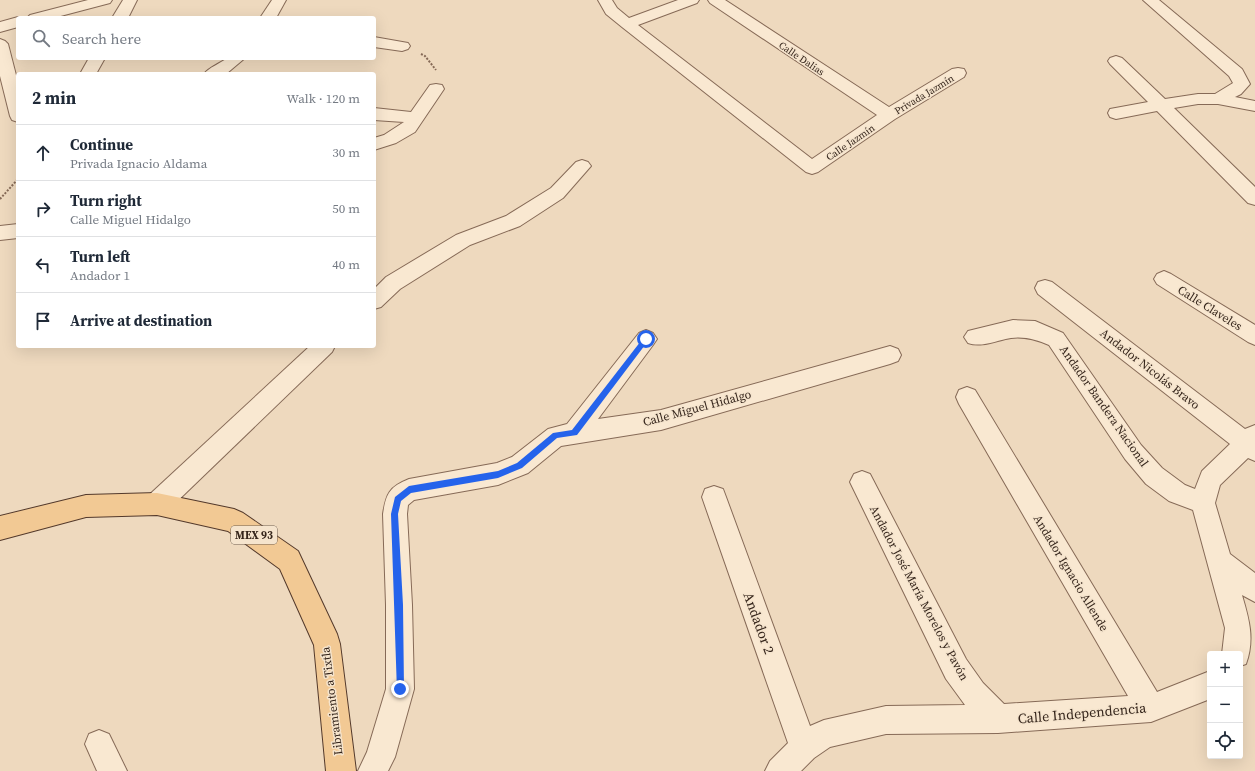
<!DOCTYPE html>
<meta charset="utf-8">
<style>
body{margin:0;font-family:"Source Serif 4",serif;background:#f2f2f3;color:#1f2937}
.controls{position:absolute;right:12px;bottom:12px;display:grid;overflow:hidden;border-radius:4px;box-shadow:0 4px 16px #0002}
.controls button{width:36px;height:36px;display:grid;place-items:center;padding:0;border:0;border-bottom:1px solid #e0e1e3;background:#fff;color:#1f2937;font:20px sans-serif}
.stop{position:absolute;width:12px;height:12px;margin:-9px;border:3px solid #2563eb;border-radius:50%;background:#fff}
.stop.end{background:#2563eb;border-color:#fff;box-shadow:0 1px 4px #0008}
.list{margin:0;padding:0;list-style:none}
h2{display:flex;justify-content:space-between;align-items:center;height:52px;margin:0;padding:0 16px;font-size:17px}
h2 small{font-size:13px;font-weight:400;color:#747a83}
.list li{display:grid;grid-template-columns:26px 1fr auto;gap:12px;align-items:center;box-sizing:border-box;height:56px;padding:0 16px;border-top:1px solid #e0e1e3}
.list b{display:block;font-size:15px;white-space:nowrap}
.list p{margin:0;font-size:13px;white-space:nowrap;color:#747a83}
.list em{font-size:13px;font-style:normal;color:#747a83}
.icon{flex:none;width:22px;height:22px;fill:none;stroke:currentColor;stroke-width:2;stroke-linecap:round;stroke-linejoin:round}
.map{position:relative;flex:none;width:1255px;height:771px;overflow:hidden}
.search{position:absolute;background:#fff;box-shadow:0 4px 16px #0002;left:16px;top:16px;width:360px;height:44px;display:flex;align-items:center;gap:10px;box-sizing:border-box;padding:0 14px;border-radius:4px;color:#747a83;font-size:15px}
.panel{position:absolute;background:#fff;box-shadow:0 4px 16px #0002;left:16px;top:72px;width:360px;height:276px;border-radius:4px}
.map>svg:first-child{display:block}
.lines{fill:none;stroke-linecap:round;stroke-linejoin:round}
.minor-casing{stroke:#866a57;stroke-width:2}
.major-casing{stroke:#53392b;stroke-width:2}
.path{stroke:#866a57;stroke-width:2;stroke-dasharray:2 1.5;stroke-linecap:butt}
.minor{fill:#f9e8d1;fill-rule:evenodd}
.major{fill:#f2c994;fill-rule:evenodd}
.route{fill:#2563eb}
.labels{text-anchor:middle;stroke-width:3;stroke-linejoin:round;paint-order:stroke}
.far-street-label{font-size:10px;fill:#35251b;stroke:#f5e4cd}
.shield{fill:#f5e4cd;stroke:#6f5e50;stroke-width:1}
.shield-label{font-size:11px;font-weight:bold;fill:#35251b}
.street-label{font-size:12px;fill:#35251b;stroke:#f5e4cd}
.near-street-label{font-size:14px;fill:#35251b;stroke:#f5e4cd}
</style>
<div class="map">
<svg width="1255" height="771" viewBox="0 0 1255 771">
<rect width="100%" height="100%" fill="#eed9be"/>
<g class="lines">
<g class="minor-casing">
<g id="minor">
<path d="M88,0H112L110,3L53,18H27L30,15Z"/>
<path d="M123,0H137L128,18H112Z"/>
<path d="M272,0H286L276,18H260Z"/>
<path d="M598,0H612L617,8L629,18L678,0H699L697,3L638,25L812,159L877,115L710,3L708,0H725L889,107L952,69L958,68L964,69L966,73L964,77L895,119L818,172L812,174L806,172L622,27L606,14Z"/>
<path d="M1143,0H1159L1242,69L1250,84L1241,94L1235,97L1255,101V111L1218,104H1198L1174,108L1255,187V205L1248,203L1157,111L1116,119L1110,117L1108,113L1110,109L1148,102L1110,64L1108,61L1110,58L1116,56L1122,58L1165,99L1198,94H1215L1233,83L1229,76Z"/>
<path d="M18,17L20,18H18V27L0,32V22Z"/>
<path d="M374,37L408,43L410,46L408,49L402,51L374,47Z"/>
<path d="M0,39L5,41L8,44L18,83V122L12,120L10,116L0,76Z"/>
<path d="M89,58H105L96,74H80Z"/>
<path d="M227,58H245L226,74H204C208,68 221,63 227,58Z"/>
<path d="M436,84L442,85L444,89L415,132L396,143L374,150V138L384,135L404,122L374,120V108L411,112L430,85Z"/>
<path d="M582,160L588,162L591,166L563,198L520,226L470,245L400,289L381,307L374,309V289L386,277L456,235L506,216L551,188L576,162Z"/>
<path d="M18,224V238L0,240V226Z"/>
<path d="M1164,271L1171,274L1255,325V345L1248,342L1157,284L1154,279L1157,274Z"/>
<path d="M1045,280L1052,282L1245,429L1255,425V461L1248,458L1220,485L1215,503L1230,554L1255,573V602L1242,595C1249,619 1255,639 1246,664L1240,666V654H1222L1225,628L1193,510L1169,501L1146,484L1125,459L1049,345C1037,340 1025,336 1011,338C997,340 982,348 968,343L964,337L968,331L1013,320L1035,321L1063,333L1141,445L1162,468L1185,485L1195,489L1202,471L1230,444L1038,294L1035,288L1038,282Z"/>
<path d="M646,330L653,333L657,339L653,345L598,419L661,410L890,346L898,349L901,355L898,361L890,364L661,430L561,446L528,473L498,485L414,500L408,505L407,514L412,605L414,689L395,757L388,771H358L367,752L386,689V605L383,514C386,494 389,487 409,479L497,463L512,457L548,429L567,424L639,333Z"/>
<path d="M310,346H335L332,352L166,512L157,515L148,512L145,504L148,496Z"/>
<path d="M967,387L975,390L1157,692L1210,671V699L1151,722L998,733L886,734L830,747L814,758L801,771H765L770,761L788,743L702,497L705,489L714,486L723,489L726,497L810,726L824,720L886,706L965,705L946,679L850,482L854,474L862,471L870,474L966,659L983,683L1004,704L1128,696L959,404L956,397L959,390Z"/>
<path d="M99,730L109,734L127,771H97L85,744L89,734Z"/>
</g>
</g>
<g class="major-casing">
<path id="major" d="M157,493L234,509L243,513L298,551L337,634L340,644L356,771H326L314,645L280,569L228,531L157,515L86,517L0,540V516L86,495Z"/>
</g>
<g class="path">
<path d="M421,54L425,56L436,70"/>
<path d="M0,199L18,179"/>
</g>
<use href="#minor" class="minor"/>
<use href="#major" class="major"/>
</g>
<path class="route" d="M646,336L649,339L648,341L577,435L557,438L522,468L498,478L411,493L401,501L398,514L403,605L404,689L403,692L400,693L397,692L391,514L395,497L409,486L498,471L517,463L553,433L572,430L644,337Z"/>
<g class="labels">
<g class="far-street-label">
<text transform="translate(802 58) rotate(34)" y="4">Calle Dalias</text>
<text transform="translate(924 94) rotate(-31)" y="4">Privada Jazmín</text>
<text transform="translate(850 142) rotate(-34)" y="4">Calle Jazmín</text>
</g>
<rect class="shield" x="231" y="526" width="46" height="18" rx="3"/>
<g class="shield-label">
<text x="254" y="539">MEX 93</text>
</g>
<g class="street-label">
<text transform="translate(1210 308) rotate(32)" y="4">Calle Claveles</text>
<text transform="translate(1150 369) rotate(38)" y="4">Andador Nicolás Bravo</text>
<text transform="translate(1104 406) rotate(55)" y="4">Andador Bandera Nacional</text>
<text transform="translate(697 408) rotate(-15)" y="4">Calle Miguel Hidalgo</text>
<text transform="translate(1071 573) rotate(59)" y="4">Andador Ignacio Allende</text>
<text transform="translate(919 593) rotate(62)" y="4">Andador José María Morelos y Pavón</text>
<text transform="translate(332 701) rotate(-97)" y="4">Libramiento a Tixtla</text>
</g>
<g class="near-street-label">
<text transform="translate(759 623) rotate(70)" y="5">Andador 2</text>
<text transform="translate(1082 713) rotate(-5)" y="5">Calle Independencia</text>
</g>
</g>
</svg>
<div class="controls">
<button>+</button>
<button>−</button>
<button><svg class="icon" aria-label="locate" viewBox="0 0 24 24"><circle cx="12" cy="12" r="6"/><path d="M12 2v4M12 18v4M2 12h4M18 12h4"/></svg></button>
</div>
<div class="stop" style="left:646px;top:339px"></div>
<div class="stop end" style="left:400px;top:689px"></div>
<div class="search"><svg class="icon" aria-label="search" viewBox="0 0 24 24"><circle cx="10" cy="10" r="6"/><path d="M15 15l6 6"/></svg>Search here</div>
<section class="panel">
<h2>2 min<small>Walk · 120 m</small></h2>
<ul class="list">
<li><svg class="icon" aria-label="ahead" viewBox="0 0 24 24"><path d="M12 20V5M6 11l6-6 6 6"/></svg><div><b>Continue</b><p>Privada Ignacio Aldama</p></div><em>30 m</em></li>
<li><svg class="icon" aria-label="right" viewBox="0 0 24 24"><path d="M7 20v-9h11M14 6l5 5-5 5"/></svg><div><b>Turn right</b><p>Calle Miguel Hidalgo</p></div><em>50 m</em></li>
<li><svg class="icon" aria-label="left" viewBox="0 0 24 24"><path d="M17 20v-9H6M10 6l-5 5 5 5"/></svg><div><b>Turn left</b><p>Andador 1</p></div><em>40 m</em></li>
<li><svg class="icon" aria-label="arrive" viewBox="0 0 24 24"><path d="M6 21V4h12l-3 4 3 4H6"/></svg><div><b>Arrive at destination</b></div></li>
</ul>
</section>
</div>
